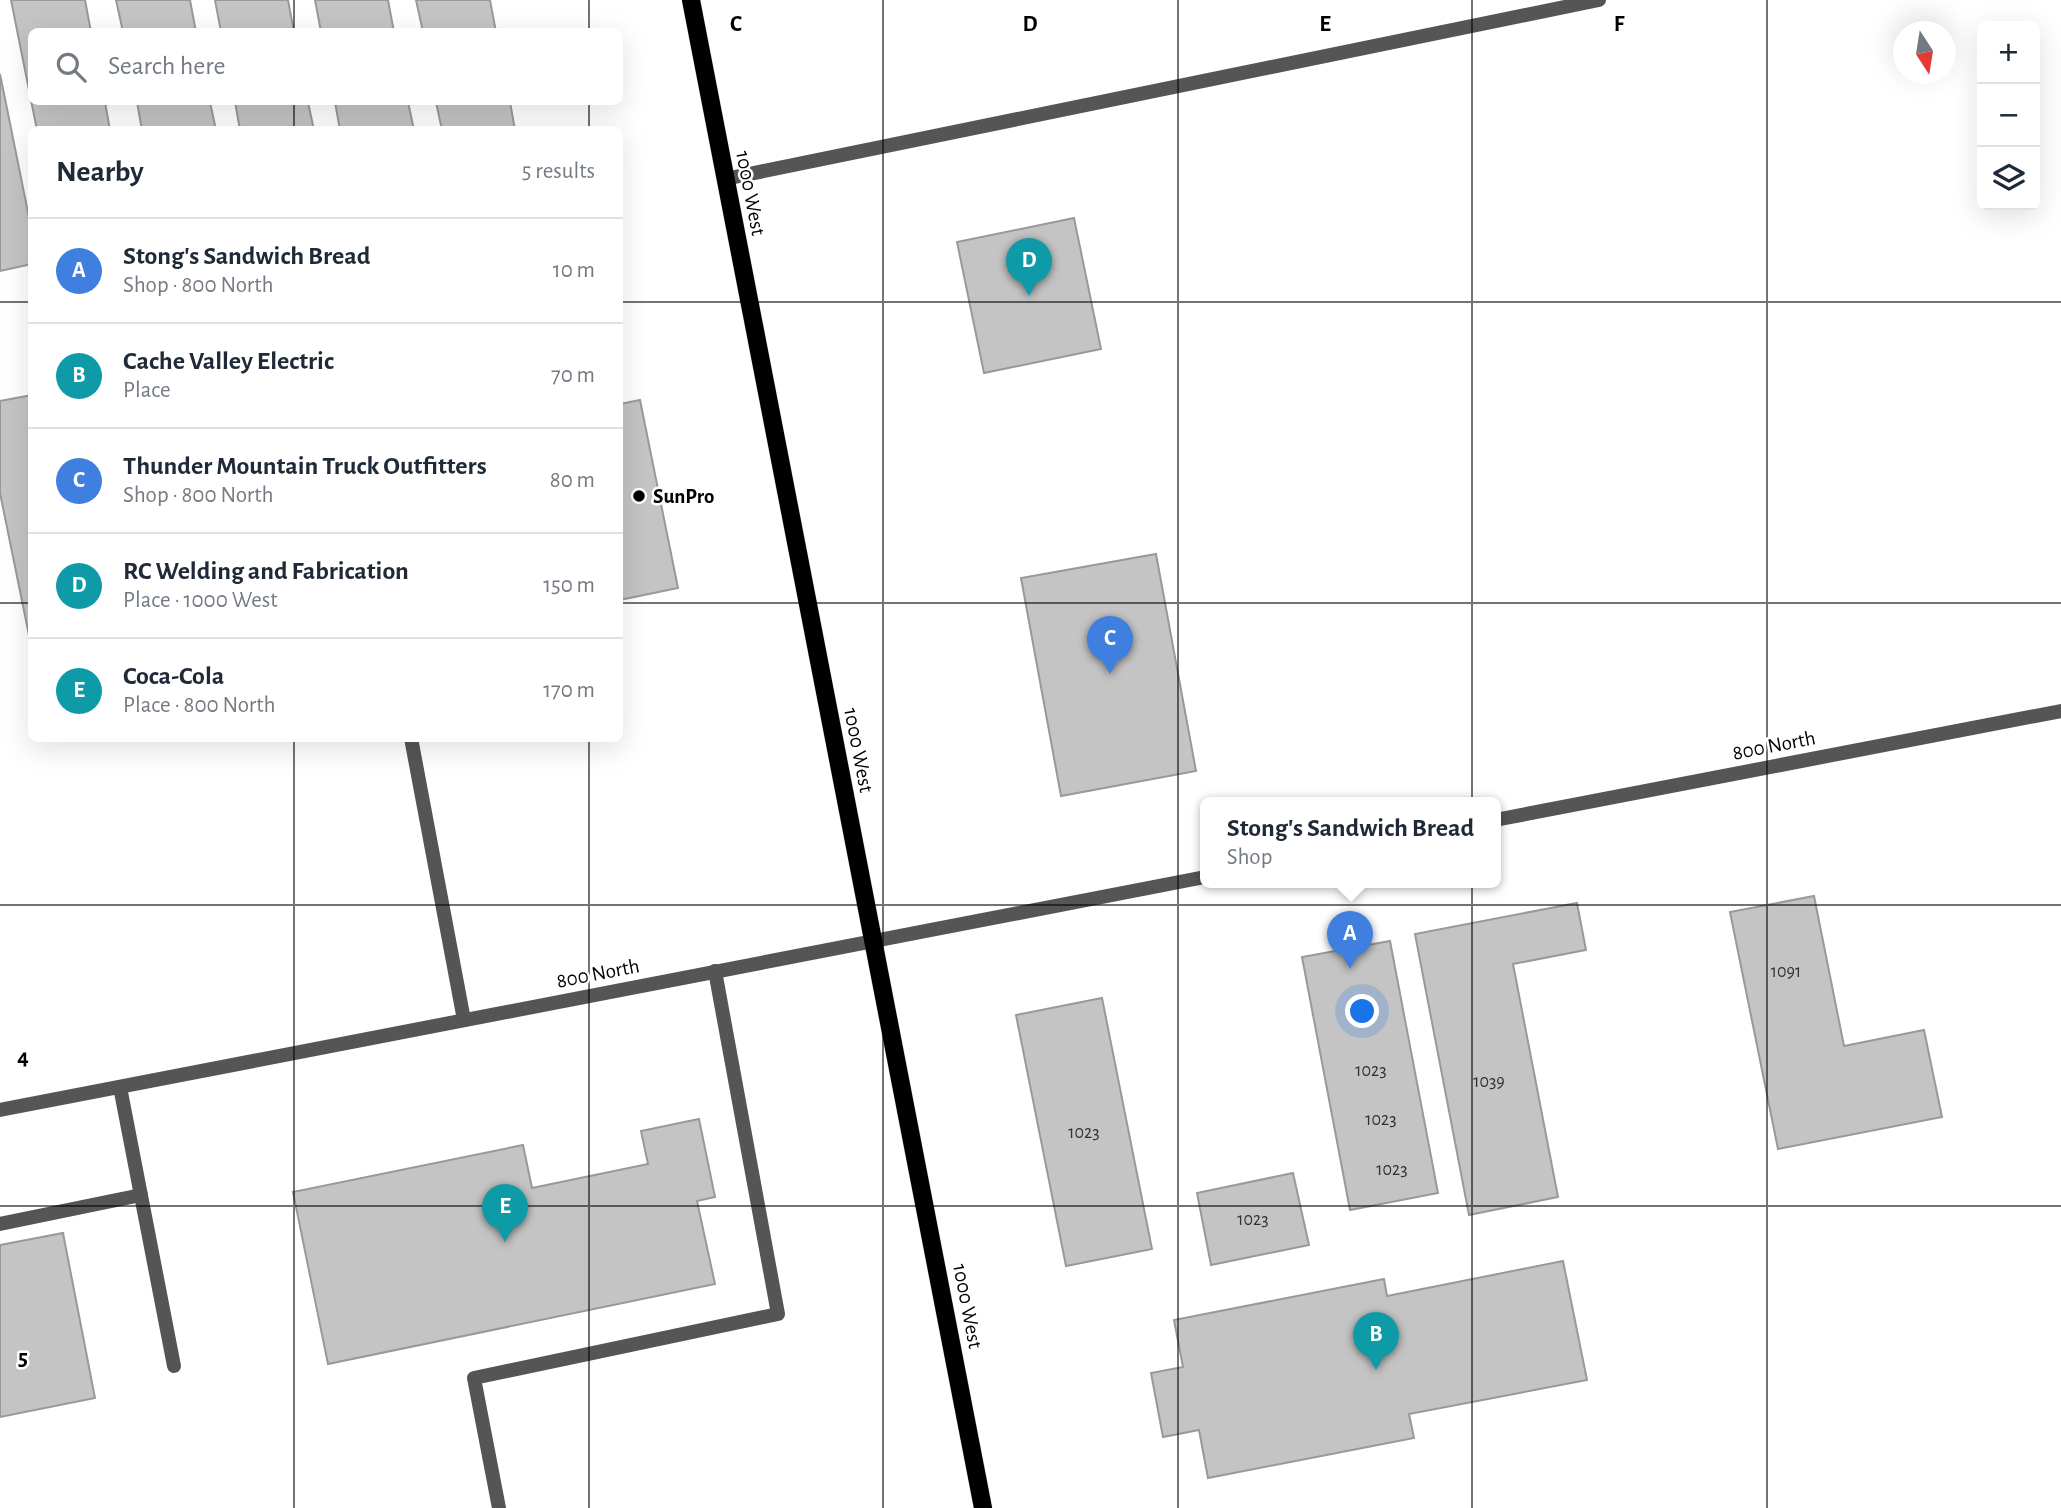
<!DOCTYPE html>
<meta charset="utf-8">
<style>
body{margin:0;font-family:"Alegreya Sans",sans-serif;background:#f2f2f3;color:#1f2937}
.controls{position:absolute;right:21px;top:21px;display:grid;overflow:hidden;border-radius:10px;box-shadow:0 7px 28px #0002}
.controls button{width:63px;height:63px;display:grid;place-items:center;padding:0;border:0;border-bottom:2px solid #e0e1e3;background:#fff;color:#1f2937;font:35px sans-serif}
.compass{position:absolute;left:1893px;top:21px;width:63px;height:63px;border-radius:50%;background:#fff;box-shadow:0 7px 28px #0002;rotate:168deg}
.you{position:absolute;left:1363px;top:1012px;width:24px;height:24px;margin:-18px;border:5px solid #fff;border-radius:50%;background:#1a73e8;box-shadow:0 0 0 10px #1a73e833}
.badge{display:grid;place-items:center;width:46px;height:46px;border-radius:50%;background:#000;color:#fff;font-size:23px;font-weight:700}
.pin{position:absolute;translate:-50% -58px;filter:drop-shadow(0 2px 4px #0008)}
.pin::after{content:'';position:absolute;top:37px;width:24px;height:21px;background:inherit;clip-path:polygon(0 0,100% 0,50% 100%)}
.popup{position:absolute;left:1200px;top:797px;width:301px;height:91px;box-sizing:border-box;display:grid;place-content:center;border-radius:10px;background:#fff;filter:drop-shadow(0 2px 5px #0005);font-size:23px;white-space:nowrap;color:#747a83}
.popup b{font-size:26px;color:#1f2937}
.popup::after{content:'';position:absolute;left:50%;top:100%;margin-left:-14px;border:14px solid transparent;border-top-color:#fff}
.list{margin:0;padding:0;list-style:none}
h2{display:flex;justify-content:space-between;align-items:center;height:91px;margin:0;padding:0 28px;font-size:30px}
h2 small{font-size:23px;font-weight:400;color:#747a83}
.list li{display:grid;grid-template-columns:46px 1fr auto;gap:21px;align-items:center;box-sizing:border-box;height:105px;padding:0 28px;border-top:2px solid #e0e1e3}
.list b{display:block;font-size:26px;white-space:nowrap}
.list p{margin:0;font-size:23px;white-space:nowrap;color:#747a83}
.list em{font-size:23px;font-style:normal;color:#747a83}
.icon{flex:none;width:38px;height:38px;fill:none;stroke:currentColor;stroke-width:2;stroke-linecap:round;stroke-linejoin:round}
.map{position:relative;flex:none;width:2061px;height:1508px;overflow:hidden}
.search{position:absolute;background:#fff;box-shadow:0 7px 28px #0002;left:28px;top:28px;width:595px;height:77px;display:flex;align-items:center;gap:18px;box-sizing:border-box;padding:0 24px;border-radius:10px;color:#747a83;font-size:26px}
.panel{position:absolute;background:#fff;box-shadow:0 7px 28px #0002;left:28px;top:126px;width:595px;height:616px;border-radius:10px}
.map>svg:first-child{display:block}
.building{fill:#c4c4c4;stroke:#999;stroke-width:2}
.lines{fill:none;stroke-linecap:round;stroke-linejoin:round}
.primary-casing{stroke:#dbdbdb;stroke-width:19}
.service{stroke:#555;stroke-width:14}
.minor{stroke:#555;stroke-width:14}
.primary{stroke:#000;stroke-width:18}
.grid{fill:none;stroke:#000;stroke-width:2;stroke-opacity:0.55}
.poi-dot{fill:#000;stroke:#fff;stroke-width:2.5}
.labels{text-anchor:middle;stroke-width:5;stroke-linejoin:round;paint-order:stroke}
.number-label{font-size:18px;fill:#313131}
.street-label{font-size:21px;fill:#000;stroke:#fff}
.poi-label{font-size:21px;font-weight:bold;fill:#000;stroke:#fff;text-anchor:start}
.grid-label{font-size:23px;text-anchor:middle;font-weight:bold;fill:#000;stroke:#fff;stroke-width:5;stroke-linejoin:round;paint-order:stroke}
</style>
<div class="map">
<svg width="2061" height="1508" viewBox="0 0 2061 1508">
<rect width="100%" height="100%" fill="#fff"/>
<g class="building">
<path d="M11,0H85L91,32H32V102H105L110,130H37Z"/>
<path d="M116,0H190L196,32H123Z"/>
<path d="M215,0H288L294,32H221Z"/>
<path d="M315,0H388L394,32H321Z"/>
<path d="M416,0H490L496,32H423Z"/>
<path d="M0,74L32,232V264L0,271Z"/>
<path d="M137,102H210L216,130H142Z"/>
<path d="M235,102H308L314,130H240Z"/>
<path d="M335,102H408L414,130H340Z"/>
<path d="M436,102H510L515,130H442Z"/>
<path d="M1074,218L1101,349L984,373L957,242Z"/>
<path d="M32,395V650L0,493V401Z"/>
<path d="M640,400L678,588L620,600V404Z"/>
<path d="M1156,554L1196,771L1061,796L1021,578Z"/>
<path d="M1814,896L1844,1046L1924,1030L1942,1117L1778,1149L1730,912Z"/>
<path d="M1577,903L1586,950L1513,964L1558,1197L1469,1215L1415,934Z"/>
<path d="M1390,941L1438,1193L1350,1210L1302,957Z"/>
<path d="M1102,998L1152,1249L1066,1266L1016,1015Z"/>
<path d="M699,1119L715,1197L697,1201L715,1284L328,1364L293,1192L523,1145L532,1188L648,1164L641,1131Z"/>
<path d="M1293,1173L1309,1245L1211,1265L1197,1193Z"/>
<path d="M63,1233L95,1398L0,1417V1245Z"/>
<path d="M1563,1261L1587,1380L1409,1414L1414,1438L1208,1478L1199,1430L1163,1437L1151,1373L1183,1367L1174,1320L1384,1279L1387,1296Z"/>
</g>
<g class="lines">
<g class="primary-casing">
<path id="primary" d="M691,0L983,1508"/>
</g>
<g class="service">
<path d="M725,179L1599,0"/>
<path d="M411,738L464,1020"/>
<path d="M120,1087L174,1366"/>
<path d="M0,1224L141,1195"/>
<path d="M499,1508L474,1378L778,1314L715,971"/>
</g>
<g class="minor">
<path d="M1495,820L2061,711"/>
<path d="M0,1110L1205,877"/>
</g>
<use href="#primary" class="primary"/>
</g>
<path class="grid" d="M294,0V32M589,0V32M883,0V1508M1178,0V1508M1472,0V1508M1767,0V1508M294,102V130M589,102V130M0,302H32M620,302H2061M0,603H32M620,603H2061M294,738V1508M589,738V1508M0,905H2061M0,1206H2061"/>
<circle class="poi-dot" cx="639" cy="496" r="7"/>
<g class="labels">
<g class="number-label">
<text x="1786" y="977">1091</text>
<text x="1371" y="1076">1023</text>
<text x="1489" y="1087">1039</text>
<text x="1381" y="1125">1023</text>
<text x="1084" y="1138">1023</text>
<text x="1392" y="1175">1023</text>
<text x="1253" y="1225">1023</text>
</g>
<g class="street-label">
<text transform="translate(751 193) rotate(79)" y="7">1000 West</text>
<text transform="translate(1774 745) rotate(-11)" y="7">800 North</text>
<text transform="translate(859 750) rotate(79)" y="7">1000 West</text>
<text transform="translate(598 973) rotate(-11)" y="7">800 North</text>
<text transform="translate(968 1306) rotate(79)" y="7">1000 West</text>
</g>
<g class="poi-label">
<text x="653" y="503">SunPro</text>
</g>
</g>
<g class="grid-label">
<text x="736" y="31">C</text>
<text x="1030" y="31">D</text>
<text x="1325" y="31">E</text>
<text x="1619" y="31">F</text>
<text x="23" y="1064">4</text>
<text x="23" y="1365">5</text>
</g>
</svg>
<div class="controls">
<button>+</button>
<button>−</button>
<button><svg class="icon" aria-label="layers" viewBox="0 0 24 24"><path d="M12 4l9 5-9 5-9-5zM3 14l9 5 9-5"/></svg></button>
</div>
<svg class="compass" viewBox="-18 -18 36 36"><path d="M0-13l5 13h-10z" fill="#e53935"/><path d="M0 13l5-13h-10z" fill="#747a83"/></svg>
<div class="you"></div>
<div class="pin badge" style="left:1350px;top:969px;background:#3f7fe0">A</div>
<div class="popup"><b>Stong's Sandwich Bread</b>Shop</div>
<div class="pin badge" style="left:1376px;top:1370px;background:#0f9aa8">B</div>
<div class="pin badge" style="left:1110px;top:674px;background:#3f7fe0">C</div>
<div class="pin badge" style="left:1029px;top:296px;background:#0f9aa8">D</div>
<div class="pin badge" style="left:505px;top:1242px;background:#0f9aa8">E</div>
<div class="search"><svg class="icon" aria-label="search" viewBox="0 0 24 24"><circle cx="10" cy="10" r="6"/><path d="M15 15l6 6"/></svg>Search here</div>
<section class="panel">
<h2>Nearby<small>5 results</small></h2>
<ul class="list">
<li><span class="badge" style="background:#3f7fe0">A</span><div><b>Stong's Sandwich Bread</b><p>Shop · 800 North</p></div><em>10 m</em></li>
<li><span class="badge" style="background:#0f9aa8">B</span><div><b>Cache Valley Electric</b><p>Place</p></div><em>70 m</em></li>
<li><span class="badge" style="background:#3f7fe0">C</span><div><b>Thunder Mountain Truck Outfitters</b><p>Shop · 800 North</p></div><em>80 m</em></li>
<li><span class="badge" style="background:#0f9aa8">D</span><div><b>RC Welding and Fabrication</b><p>Place · 1000 West</p></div><em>150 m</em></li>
<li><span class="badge" style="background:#0f9aa8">E</span><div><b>Coca-Cola</b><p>Place · 800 North</p></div><em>170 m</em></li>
</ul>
</section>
</div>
